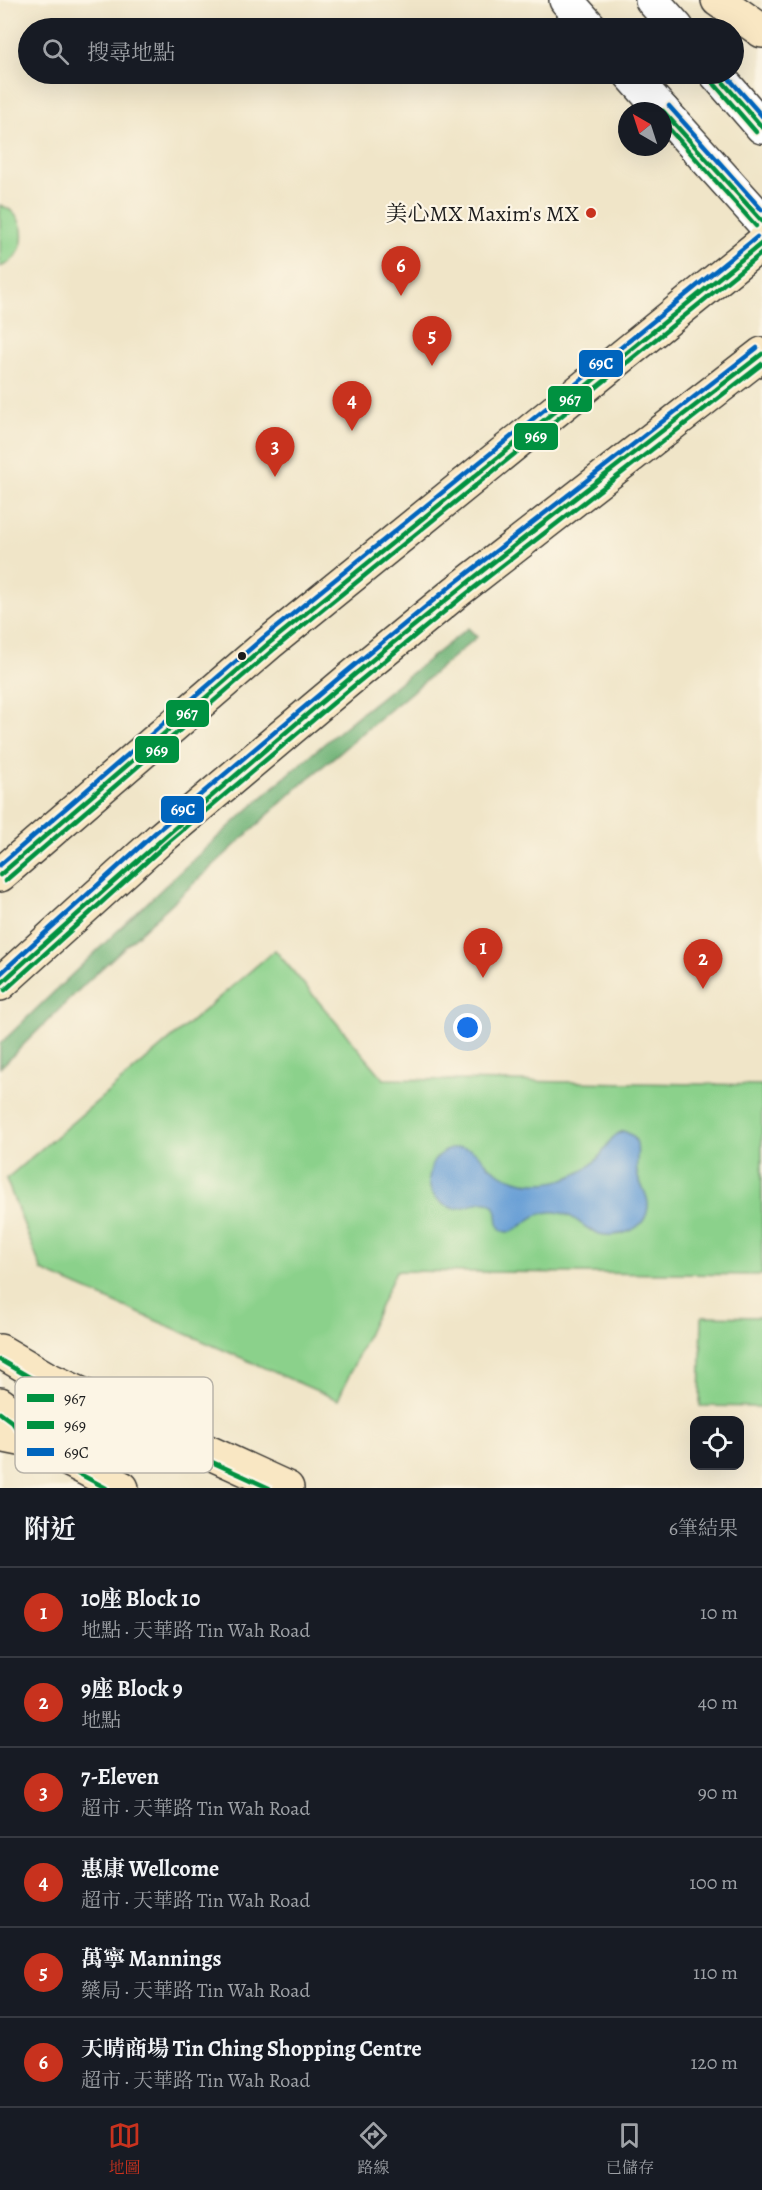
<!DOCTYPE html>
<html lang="zh-TW">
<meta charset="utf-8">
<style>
body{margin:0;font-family:Alegreya,"Noto Serif TC",serif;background:#242831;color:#f1f3f6}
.controls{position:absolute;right:18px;bottom:18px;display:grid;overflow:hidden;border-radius:12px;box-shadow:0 6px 24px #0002}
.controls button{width:54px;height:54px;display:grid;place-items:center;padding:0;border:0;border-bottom:2px solid #363941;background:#171b24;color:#f1f3f6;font:30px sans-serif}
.compass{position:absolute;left:618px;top:102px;width:54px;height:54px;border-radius:50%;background:#171b24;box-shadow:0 6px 24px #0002;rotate:321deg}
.you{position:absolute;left:468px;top:1028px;width:21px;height:21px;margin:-15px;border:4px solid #fff;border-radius:50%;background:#1a73e8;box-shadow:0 0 0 9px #1a73e833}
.badge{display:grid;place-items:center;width:39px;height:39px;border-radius:50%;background:#c8321e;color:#fff;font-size:20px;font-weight:700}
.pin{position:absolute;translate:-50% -50px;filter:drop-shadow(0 2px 3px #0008)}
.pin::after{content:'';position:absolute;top:32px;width:21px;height:18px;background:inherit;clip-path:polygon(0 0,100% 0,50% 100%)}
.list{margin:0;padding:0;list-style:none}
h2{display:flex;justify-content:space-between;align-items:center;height:78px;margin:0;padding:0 24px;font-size:26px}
h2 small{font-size:20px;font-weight:400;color:#9ea1a6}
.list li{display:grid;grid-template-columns:39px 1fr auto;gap:18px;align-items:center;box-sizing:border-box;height:90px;padding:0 24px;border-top:2px solid #363941}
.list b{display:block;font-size:22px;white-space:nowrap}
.list p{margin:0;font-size:20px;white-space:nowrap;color:#9ea1a6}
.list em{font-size:20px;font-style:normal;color:#9ea1a6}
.icon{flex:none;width:33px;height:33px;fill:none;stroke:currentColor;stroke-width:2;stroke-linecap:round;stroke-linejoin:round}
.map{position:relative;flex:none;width:762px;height:1488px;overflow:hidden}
.search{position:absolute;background:#171b24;box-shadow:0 6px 24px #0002;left:18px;right:18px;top:18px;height:66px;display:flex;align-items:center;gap:15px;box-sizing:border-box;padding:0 21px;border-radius:33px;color:#9ea1a6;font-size:22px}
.sheet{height:618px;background:#171b24}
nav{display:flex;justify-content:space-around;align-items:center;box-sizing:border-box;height:84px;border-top:2px solid #363941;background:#171b24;font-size:16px;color:#9ea1a6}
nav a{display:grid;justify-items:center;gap:3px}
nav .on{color:#c8321e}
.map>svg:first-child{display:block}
.green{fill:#8bd18b;stroke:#547654;stroke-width:1.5}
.forest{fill:#70b377;stroke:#46684a;stroke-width:1.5}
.water{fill:#679fd6;stroke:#425e79;stroke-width:1.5}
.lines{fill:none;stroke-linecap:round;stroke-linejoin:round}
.tertiary-casing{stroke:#3c3a36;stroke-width:36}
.secondary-casing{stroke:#3c3a36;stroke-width:36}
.tertiary{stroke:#fff;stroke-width:33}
.secondary{stroke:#f9e7c3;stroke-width:33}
.bus-1-casing{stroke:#fcf5e5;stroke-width:9}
.bus-2-casing{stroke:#fcf5e5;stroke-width:9}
.bus-3-casing{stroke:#fcf5e5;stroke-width:9}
.bus-1{stroke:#009140;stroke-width:4.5}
.bus-2{stroke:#009140;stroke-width:4.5}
.bus-3{stroke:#0065bd;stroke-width:4.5}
.poi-dot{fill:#c8321e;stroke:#fcf5e5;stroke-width:2}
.bus-dot{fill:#1c1c1c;stroke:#fcf5e5;stroke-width:2}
.labels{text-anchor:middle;stroke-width:4.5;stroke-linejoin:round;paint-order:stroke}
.poi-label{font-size:22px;fill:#1c1c1c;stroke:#fcf5e5;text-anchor:end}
.key{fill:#fcf5e5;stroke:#b9b4a9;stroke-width:1.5}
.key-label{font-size:16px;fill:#1c1c1c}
.line-badge{stroke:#fcf5e5;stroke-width:2}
.badge-label{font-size:16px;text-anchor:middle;font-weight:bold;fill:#fff}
</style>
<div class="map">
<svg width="762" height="1488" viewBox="0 0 762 1488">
<rect width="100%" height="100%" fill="#fcf5e5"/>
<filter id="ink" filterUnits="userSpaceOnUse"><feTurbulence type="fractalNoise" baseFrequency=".0167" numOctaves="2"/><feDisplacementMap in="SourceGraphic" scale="12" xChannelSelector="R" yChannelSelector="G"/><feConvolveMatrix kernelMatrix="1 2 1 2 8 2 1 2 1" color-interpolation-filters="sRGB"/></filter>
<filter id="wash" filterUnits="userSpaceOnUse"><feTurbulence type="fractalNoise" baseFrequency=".008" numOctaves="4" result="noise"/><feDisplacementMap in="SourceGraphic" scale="24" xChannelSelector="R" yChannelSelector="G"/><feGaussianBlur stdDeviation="1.35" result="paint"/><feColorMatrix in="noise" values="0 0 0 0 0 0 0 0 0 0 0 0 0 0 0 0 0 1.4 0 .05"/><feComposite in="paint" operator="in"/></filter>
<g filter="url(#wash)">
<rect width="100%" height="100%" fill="#f0e5c8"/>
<g class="green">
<path d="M0,205C30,214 30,257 0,267Z"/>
<path d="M275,950L384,1079L762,1085V1275L396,1271L338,1400L42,1271L6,1179Z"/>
<path d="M702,1316L762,1317V1407L700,1406Z"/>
</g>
<path class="forest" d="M468,628L477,637L297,788L89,980L0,1068V1044C110,938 220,830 337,733C380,697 425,663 468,628Z"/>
<path class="water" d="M623,1131C648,1139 632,1159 638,1177C641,1187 649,1195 648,1206C647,1231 615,1240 596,1233C581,1227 575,1214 556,1212C532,1209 519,1233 509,1232C491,1232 502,1212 493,1205C478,1192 460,1224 435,1197C429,1190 428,1181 430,1172C431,1164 435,1158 442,1153C453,1146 469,1145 479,1155C483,1158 485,1162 488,1165C500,1175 518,1183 534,1183C558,1184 583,1175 599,1157C607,1147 610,1136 623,1131Z"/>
</g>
<g filter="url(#ink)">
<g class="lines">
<g class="tertiary-casing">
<g id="tertiary">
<path d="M566,0L591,28"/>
<path d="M652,0L677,28"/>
<path d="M630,74L663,111"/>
<path d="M716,74L762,127"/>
<path d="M663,111L762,221"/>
</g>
</g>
<g class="secondary-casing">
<g id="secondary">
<path d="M718,0L762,31"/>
<path d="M0,875L268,644L762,243"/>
<path d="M0,984L160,839L345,683L456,592L762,354"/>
<path d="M0,1351L46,1378L287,1488"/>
<path d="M0,1404L17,1417L35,1442"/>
<path d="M0,1435L35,1442L122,1488"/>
</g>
</g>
<use href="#tertiary" class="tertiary"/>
<use href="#secondary" class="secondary"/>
<g class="bus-1-casing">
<g id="bus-1">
<path d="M716,74L762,127"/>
<path d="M663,111L762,221"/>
<path d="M0,875L268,644L762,243"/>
<path d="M0,984C149,849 299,717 456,592C557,511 660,433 762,354"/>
</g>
</g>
<g class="bus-2-casing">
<g id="bus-2">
<path d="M710,79L756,132"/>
<path d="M663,122L756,226"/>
<path d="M5,881L273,650L762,253"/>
<path d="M5,990L165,845L350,689L461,598L762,364"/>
<path d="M0,1360L43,1385L269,1488"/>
<path d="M0,1413L12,1422L31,1448L106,1488"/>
</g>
</g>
<g class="bus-3-casing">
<g id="bus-3">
<path d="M725,74L762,116"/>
<path d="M669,106L762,210"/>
<path d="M0,865L263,638L757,237"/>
<path d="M0,974L155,833L340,677L451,586L757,348"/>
</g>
</g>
<use href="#bus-1" class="bus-1"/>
<use href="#bus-2" class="bus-2"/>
<use href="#bus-3" class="bus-3"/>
</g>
</g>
<circle class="poi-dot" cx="591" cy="213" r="6"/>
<circle class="bus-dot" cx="242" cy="656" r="5"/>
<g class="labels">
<g class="poi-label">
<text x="579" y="221">美心MX Maxim's MX</text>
</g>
</g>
<rect x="15" y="1377" width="198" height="96" rx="9" class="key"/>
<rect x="27" y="1394" width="27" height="8" fill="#009140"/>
<rect x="27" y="1421" width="27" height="8" fill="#009140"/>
<rect x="27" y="1448" width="27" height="8" fill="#0065bd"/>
<g class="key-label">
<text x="64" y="1404">967</text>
<text x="64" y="1431">969</text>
<text x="64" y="1458">69C</text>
</g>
<g class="line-badge">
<rect x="578" y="349" width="46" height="29" rx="6" fill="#0065bd"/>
<rect x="547" y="385" width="46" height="28" rx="6" fill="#009140"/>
<rect x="513" y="422" width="46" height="29" rx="6" fill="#009140"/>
<rect x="165" y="699" width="45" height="29" rx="6" fill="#009140"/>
<rect x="134" y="735" width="46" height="29" rx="6" fill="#009140"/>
<rect x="160" y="795" width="45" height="29" rx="6" fill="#0065bd"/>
</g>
<g class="badge-label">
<text x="601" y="369">69C</text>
<text x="570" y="405">967</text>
<text x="536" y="442">969</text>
<text x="187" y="719">967</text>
<text x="157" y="756">969</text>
<text x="183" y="815">69C</text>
</g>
</svg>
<div class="controls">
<button><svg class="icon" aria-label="locate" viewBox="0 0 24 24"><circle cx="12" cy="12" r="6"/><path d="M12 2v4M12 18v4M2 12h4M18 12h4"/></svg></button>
</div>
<svg class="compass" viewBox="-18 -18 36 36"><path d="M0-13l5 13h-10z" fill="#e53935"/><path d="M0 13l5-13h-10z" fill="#9ea1a6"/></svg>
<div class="you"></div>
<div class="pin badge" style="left:483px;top:978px">1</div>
<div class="pin badge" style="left:703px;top:989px">2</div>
<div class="pin badge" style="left:275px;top:477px">3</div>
<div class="pin badge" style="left:352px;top:431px">4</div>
<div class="pin badge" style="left:432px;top:366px">5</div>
<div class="pin badge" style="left:401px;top:296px">6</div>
<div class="search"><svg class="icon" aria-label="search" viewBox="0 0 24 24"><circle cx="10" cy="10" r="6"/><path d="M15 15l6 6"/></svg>搜尋地點</div>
</div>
<section class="sheet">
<h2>附近<small>6筆結果</small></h2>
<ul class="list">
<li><span class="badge">1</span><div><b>10座 Block 10</b><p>地點 · 天華路 Tin Wah Road</p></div><em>10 m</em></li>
<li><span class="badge">2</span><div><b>9座 Block 9</b><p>地點</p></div><em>40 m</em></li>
<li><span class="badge">3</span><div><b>7-Eleven</b><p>超市 · 天華路 Tin Wah Road</p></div><em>90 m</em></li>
<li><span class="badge">4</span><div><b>惠康 Wellcome</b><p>超市 · 天華路 Tin Wah Road</p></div><em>100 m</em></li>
<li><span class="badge">5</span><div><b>萬寧 Mannings</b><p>藥局 · 天華路 Tin Wah Road</p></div><em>110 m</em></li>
<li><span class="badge">6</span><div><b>天晴商場 Tin Ching Shopping Centre</b><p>超市 · 天華路 Tin Wah Road</p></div><em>120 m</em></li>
</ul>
</section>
<nav>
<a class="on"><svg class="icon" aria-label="map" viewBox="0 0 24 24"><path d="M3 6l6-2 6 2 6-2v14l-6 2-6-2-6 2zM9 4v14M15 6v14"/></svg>地圖</a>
<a><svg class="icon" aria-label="directions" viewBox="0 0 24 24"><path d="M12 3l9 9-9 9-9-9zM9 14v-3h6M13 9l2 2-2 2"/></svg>路線</a>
<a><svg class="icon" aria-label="saved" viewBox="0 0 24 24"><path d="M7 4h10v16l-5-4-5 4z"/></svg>已儲存</a>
</nav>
